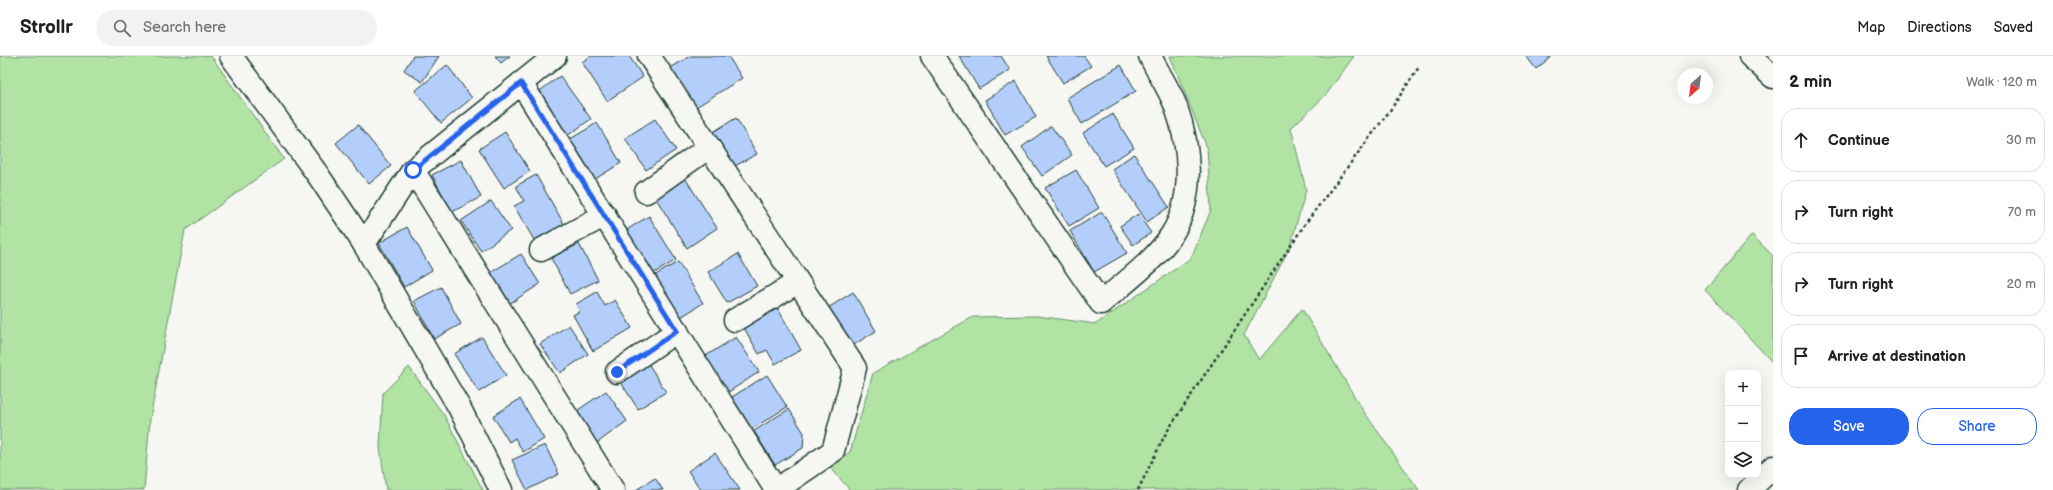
<!DOCTYPE html>
<meta charset="utf-8">
<style>
body{margin:0;font-family:"Balsamiq Sans",sans-serif;background:#f2f2f2;color:#202124}
.controls{position:absolute;right:12px;bottom:12px;display:grid;overflow:hidden;border-radius:8px;box-shadow:0 4px 16px #0002}
.controls button{width:36px;height:36px;display:grid;place-items:center;padding:0;border:0;border-bottom:1px solid #e0e0e0;background:#fff;color:#202124;font:20px sans-serif}
.compass{position:absolute;left:1677px;top:12px;width:36px;height:36px;border-radius:50%;background:#fff;box-shadow:0 4px 16px #0002;rotate:208deg}
.stop{position:absolute;width:12px;height:12px;margin:-9px;border:3px solid #2563eb;border-radius:50%;background:#fff}
.stop.end{background:#2563eb;border-color:#fff;box-shadow:0 1px 4px #0008}
.list{margin:0;padding:0;list-style:none}
h2{display:flex;justify-content:space-between;align-items:center;height:52px;margin:0;padding:0 16px;font-size:17px}
h2 small{font-size:13px;font-weight:400;color:#757577}
.list li{display:grid;grid-template-columns:26px 1fr auto;gap:12px;align-items:center;box-sizing:border-box;height:64px;margin:0 8px 8px;padding:0 8px;border:1px solid #e0e0e0;border-radius:16px}
.list b{display:block;font-size:15px;white-space:nowrap}
.list em{font-size:13px;font-style:normal;color:#757577}
.actions{display:flex;gap:8px;padding:12px 16px}
.actions a{flex:1;padding:9px 0;border:1px solid #2563eb;border-radius:16px;text-align:center;font-size:14px;color:#2563eb}
.actions .main{background:#2563eb;color:#fff}
.icon{flex:none;width:22px;height:22px;fill:none;stroke:currentColor;stroke-width:2;stroke-linecap:round;stroke-linejoin:round}
.map{position:relative;flex:none;width:1773px;height:434px;overflow:hidden}
header{display:flex;align-items:center;gap:24px;box-sizing:border-box;height:56px;padding:0 20px;background:#fff;border-bottom:1px solid #e0e0e0}
header strong{font-size:19px}
nav{display:flex;gap:22px;margin-inline-start:auto;font-size:14px}
.search{width:280px;height:36px;background:#f2f2f2;display:flex;align-items:center;gap:10px;box-sizing:border-box;padding:0 14px;border-radius:16px;color:#757577;font-size:15px}
main{display:flex}
aside{flex:1;background:#fff}
.map>svg:first-child{display:block}
.green{fill:#b1e3a4;stroke:#68906c}
.building{fill:#b4cefc;stroke:#1f3d34}
.lines{fill:none;stroke-linecap:round;stroke-linejoin:round}
.street-casing{stroke:#1f3d34;stroke-width:25}
.path{stroke:#1f3d34;stroke-width:2.5;stroke-dasharray:3 3;stroke-linecap:butt}
.street{stroke:#f6f6f2;stroke-width:22}
.route{stroke:#2563eb;stroke-width:5}
</style>
<header>
<strong>Strollr</strong>
<div class="search"><svg class="icon" aria-label="search" viewBox="0 0 24 24"><circle cx="10" cy="10" r="6"/><path d="M15 15l6 6"/></svg>Search here</div>
<nav><a>Map</a><a>Directions</a><a>Saved</a></nav>
</header>
<main>
<div class="map">
<svg width="1773" height="434" viewBox="0 0 1773 434">
<rect width="100%" height="100%" fill="#f6f6f2"/>
<filter id="ink" filterUnits="userSpaceOnUse"><feTurbulence type="fractalNoise" baseFrequency=".025" numOctaves="2"/><feDisplacementMap in="SourceGraphic" scale="8" xChannelSelector="R" yChannelSelector="G"/><feConvolveMatrix kernelMatrix="1 2 1 2 8 2 1 2 1" color-interpolation-filters="sRGB"/></filter>
<g filter="url(#ink)">
<g class="green">
<path d="M0,0H211L284,103L185,174L150,363L144,434H0Z"/>
<path d="M1170,0H1354L1326,39L1291,72L1306,134L1290,191L1244,279L1259,304L1302,253L1362,353L1419,434H850L829,410L850,396L873,317L973,261L1037,260L1096,268L1191,202L1211,154L1207,92Z"/>
<path d="M1752,179L1773,200V307L1705,234Z"/>
<path d="M409,311L444,359L483,434H386L380,391L383,337Z"/>
</g>
<g class="building">
<path d="M413,0H439L422,26L404,14Z"/>
<path d="M495,0H510L501,7Z"/>
<path d="M591,0H629L643,21L607,45L582,6Z"/>
<path d="M690,0H728L742,22L693,53L669,13Z"/>
<path d="M959,0H1001L1010,14L979,33Z"/>
<path d="M1046,0H1084L1091,10L1063,27Z"/>
<path d="M1526,0H1552L1536,13Z"/>
<path d="M447,9L472,42L441,67L415,35Z"/>
<path d="M1121,9L1136,35L1082,68L1067,42Z"/>
<path d="M560,20L591,63L567,80L537,37Z"/>
<path d="M1016,25L1036,61L1005,79L985,44Z"/>
<path d="M1113,58L1134,92L1104,110L1083,77Z"/>
<path d="M736,62L757,98L733,111L713,76Z"/>
<path d="M655,63L676,94L646,114L625,82Z"/>
<path d="M597,67L621,107L592,125L567,85Z"/>
<path d="M358,69L391,110L369,128L336,87Z"/>
<path d="M1051,70L1072,99L1042,120L1022,91Z"/>
<path d="M505,76L530,115L504,132L479,93Z"/>
<path d="M1134,98L1169,151L1147,166L1112,113Z"/>
<path d="M461,104L481,141L452,156L432,119Z"/>
<path d="M1076,114L1099,152L1069,170L1045,132Z"/>
<path d="M536,119L564,168L534,184L514,150L524,145L516,130Z"/>
<path d="M685,122L717,172L687,192L655,141Z"/>
<path d="M491,145L511,174L481,195L461,165Z"/>
<path d="M1102,156L1127,197L1094,216L1070,175Z"/>
<path d="M1138,158L1151,177L1133,189L1120,170Z"/>
<path d="M649,160L676,204L651,219L625,175Z"/>
<path d="M407,171L432,214L404,231L379,187Z"/>
<path d="M579,188L598,224L570,238L551,202Z"/>
<path d="M521,198L540,228L509,248L490,217Z"/>
<path d="M738,198L757,230L727,247L708,216Z"/>
<path d="M678,206L703,247L678,263L652,221Z"/>
<path d="M441,231L461,268L434,283L414,245Z"/>
<path d="M597,236L605,250L615,244L632,272L593,295L573,259L580,255L576,248Z"/>
<path d="M853,236L876,275L852,290L828,252Z"/>
<path d="M777,251L801,294L775,308L767,294L759,298L743,270Z"/>
<path d="M569,269L588,298L560,317L540,288Z"/>
<path d="M482,281L506,319L479,336L454,298Z"/>
<path d="M736,281L759,316L727,337L704,301Z"/>
<path d="M646,304L666,336L638,353L618,322Z"/>
<path d="M767,319L787,351L752,373L732,341Z"/>
<path d="M606,335L627,365L597,387L575,356Z"/>
<path d="M520,343L544,383L523,396L515,382L509,386L493,360Z"/>
<path d="M789,353L804,377L803,392L775,409L754,375Z"/>
<path d="M545,389L559,418L527,434L512,404Z"/>
<path d="M715,397L740,434H701L688,415Z"/>
<path d="M655,422L663,434H636Z"/>
</g>
<g class="lines">
<g class="street-casing">
<g id="street">
<path d="M231,0L318,119L364,188L459,351L501,434"/>
<path d="M649,0L855,312L833,395L776,434"/>
<path d="M932,0L1101,247C1125,226 1155,205 1172,178C1195,141 1190,90 1176,51C1170,34 1158,17 1150,0"/>
<path d="M1750,0L1773,21"/>
<path d="M521,27L776,434"/>
<path d="M413,114L613,434"/>
<path d="M646,136L709,91"/>
<path d="M364,188L413,114L555,0"/>
<path d="M541,194L605,159"/>
<path d="M735,264L798,226"/>
<path d="M617,316L677,275"/>
<path d="M1749,434L1773,411"/>
</g>
</g>
<path class="path" d="M1138,434L1166,377L1305,168L1391,53L1419,11"/>
<use href="#street" class="street"/>
</g>
</g>
<g class="lines" filter="url(#ink)">
<path class="route" d="M413,114L521,27L677,275L617,316"/>
</g>
</svg>
<div class="controls">
<button>+</button>
<button>−</button>
<button><svg class="icon" aria-label="layers" viewBox="0 0 24 24"><path d="M12 4l9 5-9 5-9-5zM3 14l9 5 9-5"/></svg></button>
</div>
<svg class="compass" viewBox="-18 -18 36 36"><path d="M0-13l5 13h-10z" fill="#e53935"/><path d="M0 13l5-13h-10z" fill="#757577"/></svg>
<div class="stop" style="left:413px;top:114px"></div>
<div class="stop end" style="left:617px;top:316px"></div>
</div>
<aside>
<h2>2 min<small>Walk · 120 m</small></h2>
<ul class="list">
<li><svg class="icon" aria-label="ahead" viewBox="0 0 24 24"><path d="M12 20V5M6 11l6-6 6 6"/></svg><div><b>Continue</b></div><em>30 m</em></li>
<li><svg class="icon" aria-label="right" viewBox="0 0 24 24"><path d="M7 20v-9h11M14 6l5 5-5 5"/></svg><div><b>Turn right</b></div><em>70 m</em></li>
<li><svg class="icon" aria-label="right" viewBox="0 0 24 24"><path d="M7 20v-9h11M14 6l5 5-5 5"/></svg><div><b>Turn right</b></div><em>20 m</em></li>
<li><svg class="icon" aria-label="arrive" viewBox="0 0 24 24"><path d="M6 21V4h12l-3 4 3 4H6"/></svg><div><b>Arrive at destination</b></div></li>
</ul>
<div class="actions"><a class="main">Save</a><a>Share</a></div>
</aside>
</main>
